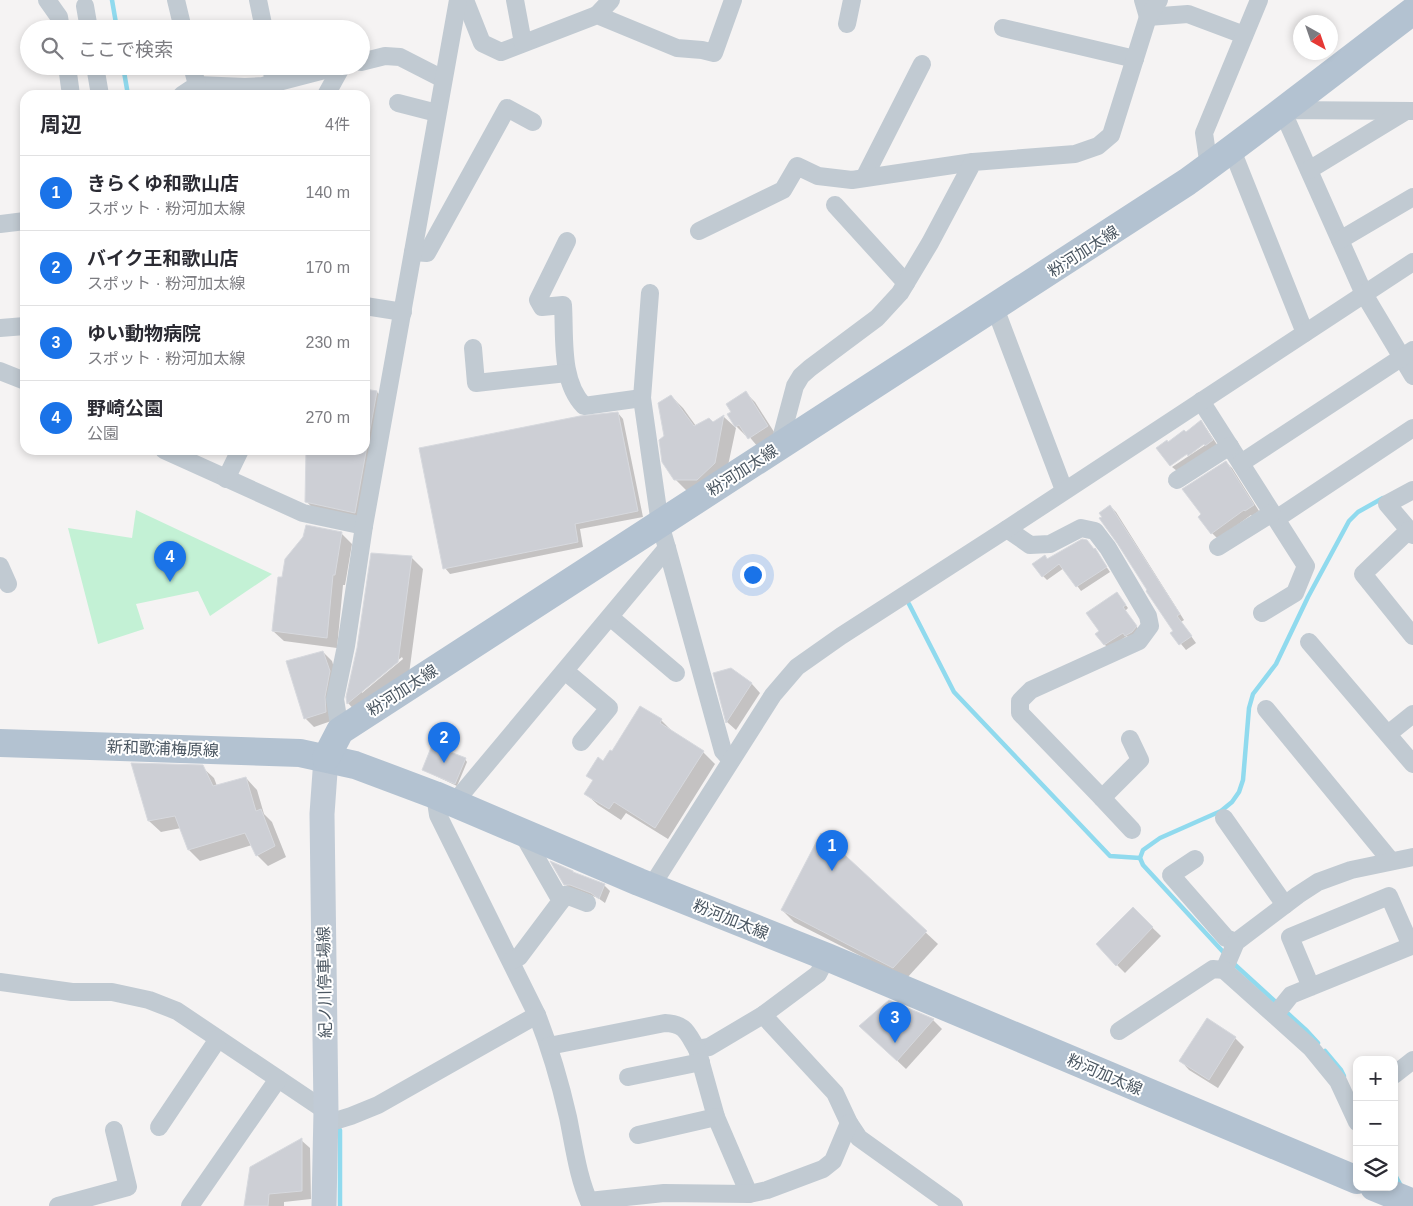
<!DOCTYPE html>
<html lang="ja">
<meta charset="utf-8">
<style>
body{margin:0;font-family:Arial,"Noto Sans JP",sans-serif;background:#f7f7f7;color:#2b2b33}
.controls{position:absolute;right:15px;bottom:15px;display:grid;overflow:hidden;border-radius:10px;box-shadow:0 2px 8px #0003}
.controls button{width:45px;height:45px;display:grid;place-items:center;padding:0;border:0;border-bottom:1px solid #e1e1e2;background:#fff;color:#2b2b33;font:25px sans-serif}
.compass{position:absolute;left:1293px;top:15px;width:45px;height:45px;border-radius:50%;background:#fff;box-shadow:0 2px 8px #0003;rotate:140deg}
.you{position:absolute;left:752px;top:574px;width:18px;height:18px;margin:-12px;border:4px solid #fff;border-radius:50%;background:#1a73e8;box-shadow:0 0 0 8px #1a73e833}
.badge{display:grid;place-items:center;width:32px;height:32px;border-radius:50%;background:#1a73e8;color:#fff;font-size:16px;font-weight:700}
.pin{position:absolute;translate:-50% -41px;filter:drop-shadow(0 1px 2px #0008)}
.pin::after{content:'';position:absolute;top:26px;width:18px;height:15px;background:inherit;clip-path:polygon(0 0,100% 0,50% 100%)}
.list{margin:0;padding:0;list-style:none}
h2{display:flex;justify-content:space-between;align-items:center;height:65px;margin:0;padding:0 20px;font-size:21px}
h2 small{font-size:16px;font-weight:400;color:#7c7c81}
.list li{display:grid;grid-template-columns:32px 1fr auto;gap:15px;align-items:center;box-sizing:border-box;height:75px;padding:0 20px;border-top:1px solid #e1e1e2}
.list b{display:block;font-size:19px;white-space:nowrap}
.list p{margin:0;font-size:16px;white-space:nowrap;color:#7c7c81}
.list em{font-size:16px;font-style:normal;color:#7c7c81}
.icon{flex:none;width:28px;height:28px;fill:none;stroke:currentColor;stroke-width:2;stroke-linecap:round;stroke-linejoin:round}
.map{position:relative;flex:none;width:1413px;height:1206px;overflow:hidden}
.search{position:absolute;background:#fff;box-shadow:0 2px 8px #0003;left:20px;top:20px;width:350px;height:55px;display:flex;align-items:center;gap:12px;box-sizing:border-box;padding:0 18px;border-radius:28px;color:#7c7c81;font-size:19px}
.panel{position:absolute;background:#fff;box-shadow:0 2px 8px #0003;left:20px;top:90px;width:350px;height:365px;border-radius:15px}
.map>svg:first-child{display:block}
.green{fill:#c3f1d5}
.shadow{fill:#0003;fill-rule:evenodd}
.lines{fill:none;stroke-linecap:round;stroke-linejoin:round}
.stream{stroke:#90daee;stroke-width:4.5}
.building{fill:#cdcfd5;stroke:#d7d9de}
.minor{stroke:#c1cad2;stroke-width:18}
.secondary{stroke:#c1cbd6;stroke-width:25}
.primary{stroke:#b3c2d1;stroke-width:28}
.labels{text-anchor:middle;stroke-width:4;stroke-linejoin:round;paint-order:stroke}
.street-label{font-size:16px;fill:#4a5661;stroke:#fff}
</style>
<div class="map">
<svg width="1413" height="1206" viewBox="0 0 1413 1206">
<rect width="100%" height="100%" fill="#f5f3f3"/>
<path class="green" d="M136,510L272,574L210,616L198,591L136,604L144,629L98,644L68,528L132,538Z"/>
<g class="shadow">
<path d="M365,390L377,392L392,407L371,528L322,518L307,502V450H365Z"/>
<path d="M746,393L755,402L776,435L758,447L747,434L745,435L736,426L728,414L732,412Z"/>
<path d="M671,396L683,408L696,426L713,423L724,417L736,428L726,475L687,491L675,479L665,437Z"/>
<path d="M618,413L623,419L643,517L580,529L583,547L450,574L445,568Z"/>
<path d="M1201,422L1206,428L1218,446L1177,471L1172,467L1210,442L1168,444L1186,434Z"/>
<path d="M1226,462L1232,468L1259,511L1252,516L1251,515L1218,539L1212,533Z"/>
<path d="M1110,506L1116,512L1184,620L1181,622L1196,643L1186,650L1172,633L1175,631L1103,517Z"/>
<path d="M341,533L352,544L345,585H343L337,648L284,641L273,631L284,579Z"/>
<path d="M1095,550L1110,572L1081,591L1064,568L1047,580L1043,576L1045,557L1048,560Z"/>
<path d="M411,557L423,569L409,674L359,715L348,703ZM402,657L403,659L362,693V690Z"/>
<path d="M1120,597L1128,608L1125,611L1139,630L1129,638L1127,636L1108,648L1105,645L1101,631Z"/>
<path d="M323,652L332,661L338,681L334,720L314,727L305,718Z"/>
<path d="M731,670L752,684L760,693L736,730L727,722L714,674Z"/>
<path d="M661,720L673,732L703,752L715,764L668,839L626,813L621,820L598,805L586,794L594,781L588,776L604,762L612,753Z"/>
<path d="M465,759L467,762L457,786L423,770Z"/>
<path d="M202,767L214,778L217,786L246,778L257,790L264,814L272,822L286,857L268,866L257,855L252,845L200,861L189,850L181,828L161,832L149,821Z"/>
<path d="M821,835L938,944L906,979L794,922L782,910Z"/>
<path d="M565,884L604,885L610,891L605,903L598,898L577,890H571Z"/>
<path d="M1133,909L1161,936L1125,973L1117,965Z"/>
<path d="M933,1020L942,1029L906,1069L870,1035Z"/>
<path d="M1235,1038L1244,1047L1218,1088L1189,1070L1181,1061Z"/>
<path d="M301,1140L310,1148L311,1199L284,1202V1206H244Z"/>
</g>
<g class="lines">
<g class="stream">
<path d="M112,0L117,29"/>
<path d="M123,66L128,95"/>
<path d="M909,604L954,692L1110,856L1140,858"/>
<path d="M1226,955L1143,865L1140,858L1143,850L1160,838L1221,811L1232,802L1239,792L1243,780L1249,708L1253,694L1276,664L1308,597L1349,521L1358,512L1383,498"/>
<path d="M1233,963L1279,1005"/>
<path d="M1284,1010L1307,1031L1318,1043"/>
<path d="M1325,1051L1341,1070L1344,1076"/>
<path d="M340,1130V1206"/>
<path d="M1394,1173L1401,1186"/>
</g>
</g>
<g class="building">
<path d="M365,389L377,391L355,513L305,502L306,450H365Z"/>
<path d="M746,391L768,426L748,439L739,425L735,427L727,414L731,412L726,404Z"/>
<path d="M671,395L694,426L709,418L713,422L724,415L715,463L697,480H674L662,462L659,440L664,436L658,403Z"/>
<path d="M618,412L638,511L575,524L578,542L443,569L419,448L580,416Z"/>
<path d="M1201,420L1213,440L1205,446L1204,444L1188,456L1187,454L1170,466L1156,448L1167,440L1168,442L1184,430L1186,432Z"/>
<path d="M1226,461L1254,505L1245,511L1244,510L1211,534L1198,517L1201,514L1182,489Z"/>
<path d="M1110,505L1180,614L1177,616L1192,636L1179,645L1170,633L1173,631L1146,591L1147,590L1117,543L1099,518L1102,517L1099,513Z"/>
<path d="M306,525L342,532L335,575H333L327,638L272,631L278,577H282L285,559L303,537Z"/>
<path d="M1082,539L1087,540L1094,549L1095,548L1107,567L1076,587L1059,564L1042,577L1032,564L1045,555L1047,559Z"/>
<path d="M371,553L412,556L398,662L347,704L346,697L357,648Z"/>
<path d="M1117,592L1126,605L1123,607L1137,626L1132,632L1125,636L1123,633L1104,645L1095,634L1099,631L1086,613Z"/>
<path d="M323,651L330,671L325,697L326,712L304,719L286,661Z"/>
<path d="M731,668L752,683L726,723L713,673Z"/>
<path d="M640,706L662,719L660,723L704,751L655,828L614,802L609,809L584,794L593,780L586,776L598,757L603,761L610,750L612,751Z"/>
<path d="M432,745L466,758L455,784L422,770Z"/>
<path d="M131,763L203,765L213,786L246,777L256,811L261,809L275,846L256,856L245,833L188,850L175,816L148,821Z"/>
<path d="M821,833L927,931L893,968L781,910Z"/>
<path d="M550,861L573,871V872L605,884L599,899L591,893L570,885H564Z"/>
<path d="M1133,907L1153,927L1116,966L1096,944Z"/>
<path d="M889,1000L934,1019L897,1061L859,1026Z"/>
<path d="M1207,1018L1236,1037L1209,1080L1179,1061Z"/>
<path d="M302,1138V1191L269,1194L268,1206H244L250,1167Z"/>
</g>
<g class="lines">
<g class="minor">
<path d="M47,0L59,17L61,29"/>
<path d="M176,0L183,29"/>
<path d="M258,0L264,29"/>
<path d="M465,0L482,43L501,52L597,15L677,48L702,50L714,53L733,0"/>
<path d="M515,0L523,43"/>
<path d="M1143,0L1148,17L1188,14L1244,35"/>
<path d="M85,6L89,29"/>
<path d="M597,15L611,0"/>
<path d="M847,24L852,0"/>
<path d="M1003,28L1135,59"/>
<path d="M361,62L385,56L400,57L443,79"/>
<path d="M67,66L71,95"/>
<path d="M95,66L100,95"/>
<path d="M271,66L274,84"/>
<path d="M197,85L245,87L263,86L340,66"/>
<path d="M182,95L197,85L192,66"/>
<path d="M326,95L342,66"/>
<path d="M398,103L437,113"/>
<path d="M1413,111L1282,110L1364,294L1413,376"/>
<path d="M1232,150L1305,333"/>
<path d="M1209,167L1204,133L1259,0"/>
<path d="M1309,170L1406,111"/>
<path d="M864,178L922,64"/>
<path d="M835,205L906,283"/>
<path d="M0,224L25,221"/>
<path d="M699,231L783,190L797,166L818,176L852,180L973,162"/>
<path d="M1340,240L1413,197"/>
<path d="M567,241L538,300L542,307L563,305C565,338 560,381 584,406L642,398"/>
<path d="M413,252L427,253L507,108L533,122"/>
<path d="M365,306L403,312"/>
<path d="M995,308L1064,490"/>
<path d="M0,328L25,326"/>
<path d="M473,348L476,383L567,373"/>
<path d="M0,371L25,381"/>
<path d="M1201,401L1306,566L1295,593L1262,613"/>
<path d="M779,446L795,386L801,376L810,368L877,318L900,293L930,243L973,162L1075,154L1098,146L1111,135L1148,17L1159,0"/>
<path d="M164,450L303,513L364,526"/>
<path d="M1241,463L1413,350"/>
<path d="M226,479L240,450"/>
<path d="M1177,480L1230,446"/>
<path d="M1276,519L1413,428"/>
<path d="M1007,529L1030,545L1050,544L1081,528L1095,531L1108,548L1148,616L1150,626L1139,641L1031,690L1020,701V713L1102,798L1140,760L1130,739"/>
<path d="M1409,530L1387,504L1413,490"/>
<path d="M1413,535L1409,530L1363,574L1413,636"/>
<path d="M1218,547L1272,513"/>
<path d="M667,548L723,751L731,760"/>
<path d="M0,566L8,584"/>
<path d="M610,617L676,673"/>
<path d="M1309,642L1413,764"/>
<path d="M565,671L609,708L581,742"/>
<path d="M1266,709L1391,861"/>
<path d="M340,731L335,699L346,646L364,526L458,0"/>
<path d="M1388,734L1413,714"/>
<path d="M435,795L438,815L537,1015C550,1048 560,1082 568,1117C574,1146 578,1179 591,1206"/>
<path d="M1102,798L1132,830"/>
<path d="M454,803L667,548L660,524L642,398L650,293"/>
<path d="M1224,818L1285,905"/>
<path d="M1195,859L1171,875L1226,938L1236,942"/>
<path d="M651,887L773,695L797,667L841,636L1007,529L1413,262"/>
<path d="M561,901L566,895L587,903"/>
<path d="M511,961L519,957L561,901L522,833"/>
<path d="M1224,970L1236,942L1298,895L1318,882L1351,870L1413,857"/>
<path d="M0,982L72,992H112L149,1000L177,1011L326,1111"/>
<path d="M763,1015L835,1093L849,1123L859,1138L954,1206"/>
<path d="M1275,1015L1291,995L1411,946L1389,896L1290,937L1311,987"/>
<path d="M1119,1031L1213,969L1224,970L1311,1048L1338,1081L1357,1122"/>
<path d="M549,1046L665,1023C686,1024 687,1033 697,1049L709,1047L763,1015L818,974L827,957"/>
<path d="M697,1049L716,1117L749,1194"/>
<path d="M1394,1075L1413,1060"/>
<path d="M628,1077L701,1062"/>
<path d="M325,1124L351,1116L378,1105L537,1015"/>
<path d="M159,1127L218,1039"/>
<path d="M638,1135L716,1117"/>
<path d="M589,1201L664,1193L749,1194L767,1190L823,1169L833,1161L849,1123"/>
<path d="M58,1206L128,1187L114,1130"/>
<path d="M190,1206L278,1079"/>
</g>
<path class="secondary" d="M324,1206L326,1111L322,814L326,758"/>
<g class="primary">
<path d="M0,743L300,753L355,765L435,795L639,882L827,957L1357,1180"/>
<path d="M326,758L340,731L1187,182C1263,127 1338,68 1413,11"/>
<path d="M1374,1187L1413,1203"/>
</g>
</g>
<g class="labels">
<g class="street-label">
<text transform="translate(1083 251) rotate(-33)" y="6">粉河加太線</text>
<text transform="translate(742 470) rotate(-33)" y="6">粉河加太線</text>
<text transform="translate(402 690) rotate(-33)" y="6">粉河加太線</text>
<text transform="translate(163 748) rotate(2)" y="6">新和歌浦梅原線</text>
<text transform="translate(731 919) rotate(22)" y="6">粉河加太線</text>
<text transform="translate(324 982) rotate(-91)" y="6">紀ノ川停車場線</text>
<text transform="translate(1105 1074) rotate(23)" y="6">粉河加太線</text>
</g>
</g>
</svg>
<div class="controls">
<button>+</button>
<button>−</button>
<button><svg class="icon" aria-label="layers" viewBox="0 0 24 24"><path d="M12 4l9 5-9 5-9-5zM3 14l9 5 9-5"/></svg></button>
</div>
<svg class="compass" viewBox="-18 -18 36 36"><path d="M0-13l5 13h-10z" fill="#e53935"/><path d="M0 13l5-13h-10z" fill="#7c7c81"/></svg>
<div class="you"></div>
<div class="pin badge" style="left:832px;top:871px">1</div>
<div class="pin badge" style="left:444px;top:763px">2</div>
<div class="pin badge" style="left:895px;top:1043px">3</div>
<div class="pin badge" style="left:170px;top:582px">4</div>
<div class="search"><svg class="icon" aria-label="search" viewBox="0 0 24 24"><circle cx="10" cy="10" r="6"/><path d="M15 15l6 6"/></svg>ここで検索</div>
<section class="panel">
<h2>周辺<small>4件</small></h2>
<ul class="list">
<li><span class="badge">1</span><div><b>きらくゆ和歌山店</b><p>スポット · 粉河加太線</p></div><em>140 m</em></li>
<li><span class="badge">2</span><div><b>バイク王和歌山店</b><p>スポット · 粉河加太線</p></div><em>170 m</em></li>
<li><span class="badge">3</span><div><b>ゆい動物病院</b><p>スポット · 粉河加太線</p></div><em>230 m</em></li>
<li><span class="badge">4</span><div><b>野崎公園</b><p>公園</p></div><em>270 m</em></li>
</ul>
</section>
</div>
